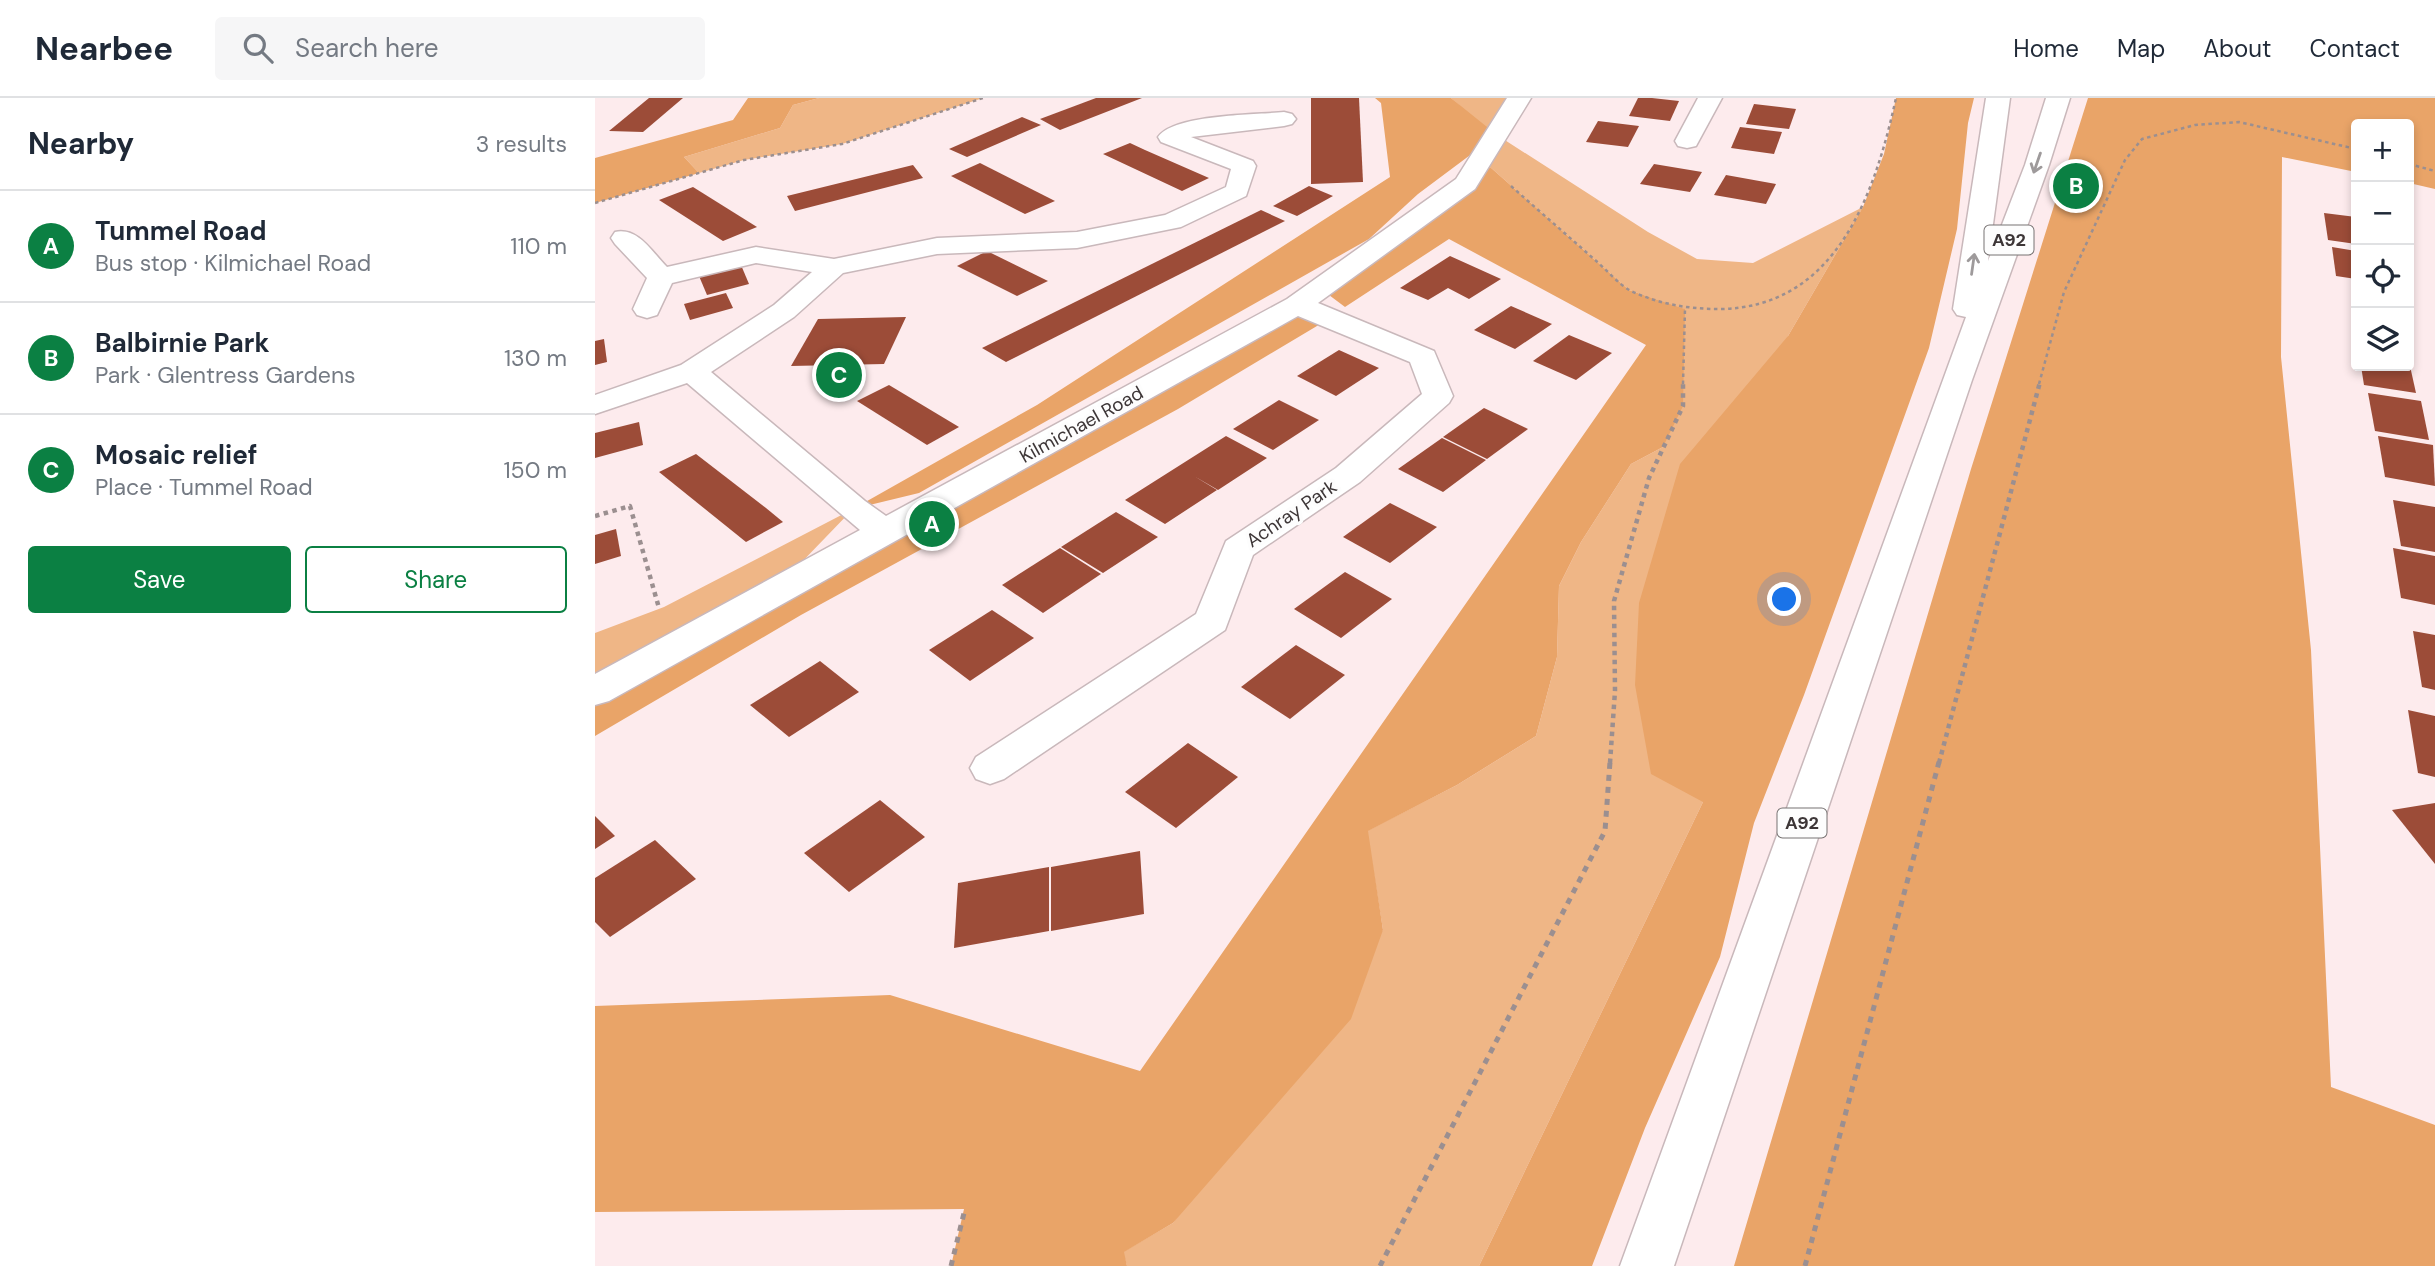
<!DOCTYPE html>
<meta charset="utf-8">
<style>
body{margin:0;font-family:"DM Sans",sans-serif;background:#f6f6f7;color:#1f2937}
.controls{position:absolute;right:21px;top:21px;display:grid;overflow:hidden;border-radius:7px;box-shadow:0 4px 10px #0003}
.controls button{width:63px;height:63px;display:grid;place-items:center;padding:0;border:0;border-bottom:2px solid #e0e1e3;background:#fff;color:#1f2937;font:35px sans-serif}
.you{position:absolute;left:1190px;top:502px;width:24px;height:24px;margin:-18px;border:5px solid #fff;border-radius:50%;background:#1a73e8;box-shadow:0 0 0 10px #1a73e833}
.badge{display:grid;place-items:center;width:46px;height:46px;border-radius:50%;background:#0b8043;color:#fff;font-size:23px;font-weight:700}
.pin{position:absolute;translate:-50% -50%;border:4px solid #fff;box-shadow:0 2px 7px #0006}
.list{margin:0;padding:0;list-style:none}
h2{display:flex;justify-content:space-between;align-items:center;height:91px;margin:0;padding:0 28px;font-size:30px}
h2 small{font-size:23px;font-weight:400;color:#747a83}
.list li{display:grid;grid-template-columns:46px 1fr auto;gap:21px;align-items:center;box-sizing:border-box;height:112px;padding:0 28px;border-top:2px solid #e0e1e3}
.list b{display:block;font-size:26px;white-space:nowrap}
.list p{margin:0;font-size:23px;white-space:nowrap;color:#747a83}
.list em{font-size:23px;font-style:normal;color:#747a83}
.actions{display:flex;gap:14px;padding:21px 28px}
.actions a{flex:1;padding:16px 0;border:2px solid #0b8043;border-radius:7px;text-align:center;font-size:24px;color:#0b8043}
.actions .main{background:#0b8043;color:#fff}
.icon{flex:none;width:38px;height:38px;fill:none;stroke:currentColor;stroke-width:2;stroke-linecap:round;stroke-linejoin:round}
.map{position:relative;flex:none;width:1840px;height:1168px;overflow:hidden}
header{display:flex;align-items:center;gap:42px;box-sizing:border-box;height:98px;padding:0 35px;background:#fff;border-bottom:2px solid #e0e1e3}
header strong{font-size:33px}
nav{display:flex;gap:38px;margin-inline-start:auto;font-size:24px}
.search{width:490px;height:63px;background:#f6f6f7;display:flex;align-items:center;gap:18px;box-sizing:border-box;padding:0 24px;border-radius:7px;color:#747a83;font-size:26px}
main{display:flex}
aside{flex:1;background:#fff}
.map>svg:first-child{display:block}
.green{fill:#efb686}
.forest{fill:#e9a468}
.building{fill:#9c4c38}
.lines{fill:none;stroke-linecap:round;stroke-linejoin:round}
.minor-casing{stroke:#c9b8bb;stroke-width:3}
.trunk-casing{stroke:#c9b8bb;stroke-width:3}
.path-far2{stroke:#9b8f90;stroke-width:2.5;stroke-dasharray:3.5 3.5;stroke-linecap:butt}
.path-far1{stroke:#9b8f90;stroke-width:4.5;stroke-dasharray:4.5 4.5;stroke-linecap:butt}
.path{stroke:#9b8f90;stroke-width:5;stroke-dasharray:6 6;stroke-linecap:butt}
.minor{fill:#fff;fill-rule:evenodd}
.trunk{fill:#fff;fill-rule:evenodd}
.oneway{stroke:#9e9a9b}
.labels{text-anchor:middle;stroke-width:7;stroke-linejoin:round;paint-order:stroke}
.shield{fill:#fdfdfd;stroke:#777272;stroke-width:2}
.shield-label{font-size:18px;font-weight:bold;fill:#3d3637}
.street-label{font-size:19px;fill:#3d3637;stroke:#fdfdfd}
</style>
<header>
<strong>Nearbee</strong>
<div class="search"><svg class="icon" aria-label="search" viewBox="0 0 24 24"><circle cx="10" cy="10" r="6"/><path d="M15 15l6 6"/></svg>Search here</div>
<nav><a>Home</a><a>Map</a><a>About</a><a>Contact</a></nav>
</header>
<main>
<aside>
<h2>Nearby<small>3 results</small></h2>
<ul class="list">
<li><span class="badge">A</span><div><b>Tummel Road</b><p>Bus stop · Kilmichael Road</p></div><em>110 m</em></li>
<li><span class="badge">B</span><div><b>Balbirnie Park</b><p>Park · Glentress Gardens</p></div><em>130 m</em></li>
<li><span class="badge">C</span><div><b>Mosaic relief</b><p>Place · Tummel Road</p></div><em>150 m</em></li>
</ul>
<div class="actions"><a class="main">Save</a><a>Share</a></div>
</aside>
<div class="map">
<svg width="1840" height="1168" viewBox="0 0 1840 1168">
<rect width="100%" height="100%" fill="#fdebed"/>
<g class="green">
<path d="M224,0H388L247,46L149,62L104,75L89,59L185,30L198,7Z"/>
<path d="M856,0H924L902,37L1053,134L1102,161L1158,165L1268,109L1193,238L1108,704L884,1168H532L528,1154L578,1125L788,832L772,733L862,687L941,638L962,559L964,488L986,444L1036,366L1068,349L1089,211L1034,192L886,61L864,7Z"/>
<path d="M258,411L174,498L0,593V535L69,509Z"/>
</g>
<g class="forest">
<path d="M153,0H224L198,7L185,30L89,59L104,75L0,105V60L138,22Z"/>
<path d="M780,0H856L902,37L823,96L774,141L324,395L258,411L442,307L795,79L786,5Z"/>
<path d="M1301,0H1379L1373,25L1362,131L1334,250L1209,597L1159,725L1125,859L1050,1030L997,1168H884L1108,704L1056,676L1040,587L1044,505L1085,366L1193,238L1268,109L1289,56Z"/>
<path d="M1493,0H1840V91L1814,85V26H1761V74L1687,59L1686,259L1716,552L1736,989L1840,1027V1168H1139L1376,371Z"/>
<path d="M886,61L1034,192L1090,211L1088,308L1068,349L1036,366L986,444L964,488L962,559L941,638L862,687L773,733L788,832L756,921L578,1125L529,1154L532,1168H356L369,1111L0,1114V908L295,897L545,973L1051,247L854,141L750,209L726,191Z"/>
<path d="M691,213L727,225L583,311L206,517L0,638V593Z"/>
</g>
<g class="building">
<path d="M54,0H88L48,34L14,33Z"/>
<path d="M501,0H547L465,32L445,21Z"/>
<path d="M716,0H764L768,84L716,86Z"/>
<path d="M1043,0H1057L1084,3L1075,23L1034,18Z"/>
<path d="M1159,6L1201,11L1194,31L1151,26Z"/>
<path d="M427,19L446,27L372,59L354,51Z"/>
<path d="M1003,23L1044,28L1033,49L991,44Z"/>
<path d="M1145,29L1187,34L1179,56L1136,50Z"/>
<path d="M535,45L550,52L614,80L587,93L508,56Z"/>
<path d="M385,65L460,103L430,116L356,78Z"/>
<path d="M1059,66L1107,74L1095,94L1045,86Z"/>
<path d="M318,67L328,80L200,113L192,98Z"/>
<path d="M1131,77L1181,86L1171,106L1119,97Z"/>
<path d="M714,88L738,98L702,118L678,108Z"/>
<path d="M98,89L162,129L128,143L64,102Z"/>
<path d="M666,112L690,123L411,264L387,250Z"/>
<path d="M1729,115L1761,119V146L1733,142Z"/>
<path d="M1737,149L1761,153V181L1741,178Z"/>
<path d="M392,153L453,183L422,198L362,168Z"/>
<path d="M855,158L906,181L874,201L853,190L833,202L805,190Z"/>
<path d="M146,167L154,186L112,197L104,178Z"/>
<path d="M131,195L138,210L95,222L89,206Z"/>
<path d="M916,208L957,226L920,251L879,232Z"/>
<path d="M311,219L289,266L196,268L223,221Z"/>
<path d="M974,237L1017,255L981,282L938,263Z"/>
<path d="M9,241L12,264L0,267V243Z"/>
<path d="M744,252L784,270L741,298L702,278Z"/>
<path d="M1766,268H1815L1821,295L1769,287Z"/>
<path d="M294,287L364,329L332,347L262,303Z"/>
<path d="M1773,295L1826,303L1834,342L1780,333Z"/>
<path d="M684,302L724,322L678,352L638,331Z"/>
<path d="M889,310L933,331L892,361L848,339Z"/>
<path d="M44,324L48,347L0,360V335Z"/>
<path d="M631,338L672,360L623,392L599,378L622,392L570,426L530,402Z"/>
<path d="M1783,338L1838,347L1840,388L1790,379Z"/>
<path d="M847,340L891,362L848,394L803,371Z"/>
<path d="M101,356L171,410L188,424L151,444L64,374Z"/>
<path d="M1798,402L1840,409V454L1806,448Z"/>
<path d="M795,405L842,429L795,465L748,439Z"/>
<path d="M521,414L563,439L508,475L466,449Z"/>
<path d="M21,431L26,458L0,466V437Z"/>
<path d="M465,450L506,476L448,515L407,487Z"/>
<path d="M1798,450L1840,458V507L1806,500Z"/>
<path d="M750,474L797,501L746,540L699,511Z"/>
<path d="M397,512L439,540L375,583L334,552Z"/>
<path d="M1818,533L1840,537V592L1827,589Z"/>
<path d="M701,547L750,577L695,621L646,589Z"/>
<path d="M225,563L264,594L194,639L155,607Z"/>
<path d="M1813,612L1840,618V679L1823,675Z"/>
<path d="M593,645L643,679L581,730L530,694Z"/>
<path d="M285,702L330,739L254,794L209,755Z"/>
<path d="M1840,705V766L1797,712Z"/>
<path d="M0,718L20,738L0,751Z"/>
<path d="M60,742L101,781L15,839L0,824V780Z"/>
<path d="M545,753L549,816L456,833V769Z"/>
<path d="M454,769V833L359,850L363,785Z"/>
</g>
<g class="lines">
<g class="minor-casing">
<g id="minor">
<path d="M912,0H936L880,91L723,205L839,253L858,298L854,305L765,384L658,457L630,532L409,681L395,686L381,681L375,670L381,659L601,516L631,443L741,370L827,296L815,264L703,218L14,603L0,607V576L265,432L92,285L0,316V297L86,267L179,207L217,174L161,165L77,185L62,217L52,220L42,217L38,211L52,180L20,146L16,140L20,134C43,129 57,154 72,169L161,149L239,161L342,140L482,134L570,117L631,89L636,71L566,44L563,39C579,16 661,17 689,14L697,16L701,21L697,26L689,28L596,39L658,63L661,68L651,98L586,129L482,150L342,156L248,175L199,219L116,274L270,403L291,418L692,201L861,81Z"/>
<path d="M1103,0H1127L1101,48L1092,50L1083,48L1080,43Z"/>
</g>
</g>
<g class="trunk-casing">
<path id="trunk" d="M1391,0H1415L1393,163L1430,67L1451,0H1475L1454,67L1377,282L1079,1168H1025L1371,219L1362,217L1358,211Z"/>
</g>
<g class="path-far2">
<path d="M1814,66L1840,73"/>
<path d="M916,88C944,113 972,137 1000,162C1011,171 1023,186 1036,193C1064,206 1093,211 1123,211C1241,211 1280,96 1301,0"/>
<path d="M0,105L149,62L247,46L388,0"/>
<path d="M1088,286L1090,211"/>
<path d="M1444,286L1469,194L1530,62L1547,41L1600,27L1644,24L1761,51"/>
</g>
<g class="path-far1">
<path d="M0,418L35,408L64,510"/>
<path d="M1015,665L1020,593L1019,503L1054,380L1088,308V284"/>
<path d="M1344,665L1445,284"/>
</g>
<g class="path">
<path d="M356,1168L370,1111"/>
<path d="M785,1168L1010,733L1015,664"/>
<path d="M1210,1168L1344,664"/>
</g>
<use href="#minor" class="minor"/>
<use href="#trunk" class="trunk"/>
</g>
<defs><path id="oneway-shaft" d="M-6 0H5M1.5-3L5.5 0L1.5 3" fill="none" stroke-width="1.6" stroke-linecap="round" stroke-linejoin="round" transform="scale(1.75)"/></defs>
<g class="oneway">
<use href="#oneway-shaft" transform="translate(1442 65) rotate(109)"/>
<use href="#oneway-shaft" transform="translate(1378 166) rotate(-82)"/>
</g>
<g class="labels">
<g class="shield">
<rect x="1389.5" y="127.5" width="49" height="29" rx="5"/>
<rect x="1182.5" y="710.5" width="49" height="29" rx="5"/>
</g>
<g class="shield-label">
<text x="1414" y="148">A92</text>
<text x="1207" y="731">A92</text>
</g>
<g class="street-label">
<text transform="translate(486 326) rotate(-29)" y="7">Kilmichael Road</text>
<text transform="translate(696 415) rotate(-34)" y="7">Achray Park</text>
</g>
</g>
</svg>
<div class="controls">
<button>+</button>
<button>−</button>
<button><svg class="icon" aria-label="locate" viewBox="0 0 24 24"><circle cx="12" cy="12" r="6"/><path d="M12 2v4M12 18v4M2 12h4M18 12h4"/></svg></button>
<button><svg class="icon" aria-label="layers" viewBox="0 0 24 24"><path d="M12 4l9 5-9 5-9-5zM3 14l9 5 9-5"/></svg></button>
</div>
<div class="you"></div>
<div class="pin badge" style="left:337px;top:426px">A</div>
<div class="pin badge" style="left:1481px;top:88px">B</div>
<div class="pin badge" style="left:244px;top:277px">C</div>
</div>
</main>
